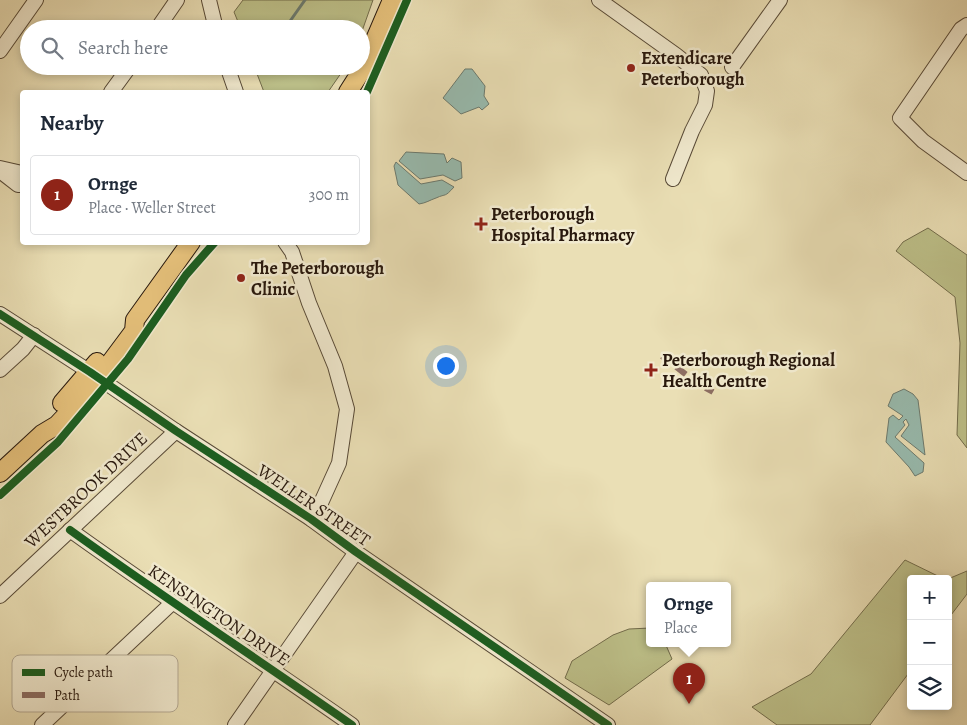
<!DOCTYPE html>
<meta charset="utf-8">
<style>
body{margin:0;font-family:Alegreya,serif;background:#f6f6f7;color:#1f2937}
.controls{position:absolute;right:15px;bottom:15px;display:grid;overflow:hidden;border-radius:5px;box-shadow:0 2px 8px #0003}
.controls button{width:45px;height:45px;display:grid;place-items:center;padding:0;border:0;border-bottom:1px solid #e0e1e3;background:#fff;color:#1f2937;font:25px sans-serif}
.you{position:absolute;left:445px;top:365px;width:18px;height:18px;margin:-12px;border:4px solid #fff;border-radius:50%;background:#1a73e8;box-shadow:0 0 0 8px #1a73e833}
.badge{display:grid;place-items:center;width:32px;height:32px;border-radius:50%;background:#8f2418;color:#fff;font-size:16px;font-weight:700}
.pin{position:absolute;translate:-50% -41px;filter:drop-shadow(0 1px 2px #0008)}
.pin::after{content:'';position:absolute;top:26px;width:18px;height:15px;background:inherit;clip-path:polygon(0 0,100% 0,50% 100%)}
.popup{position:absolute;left:646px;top:582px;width:85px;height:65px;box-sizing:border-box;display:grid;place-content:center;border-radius:5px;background:#fff;filter:drop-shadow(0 1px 4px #0005);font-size:16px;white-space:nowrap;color:#747a83}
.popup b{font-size:19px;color:#1f2937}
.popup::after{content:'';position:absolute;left:50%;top:100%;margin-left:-10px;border:10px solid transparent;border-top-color:#fff}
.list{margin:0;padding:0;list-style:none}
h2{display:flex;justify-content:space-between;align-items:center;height:65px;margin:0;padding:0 20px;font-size:21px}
h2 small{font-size:16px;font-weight:400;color:#747a83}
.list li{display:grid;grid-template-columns:32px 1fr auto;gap:15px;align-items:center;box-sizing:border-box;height:80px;margin:0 10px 10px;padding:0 10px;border:1px solid #e0e1e3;border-radius:5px}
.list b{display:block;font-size:19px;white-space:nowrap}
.list p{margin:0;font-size:16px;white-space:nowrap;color:#747a83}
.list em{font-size:16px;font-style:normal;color:#747a83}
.icon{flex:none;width:28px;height:28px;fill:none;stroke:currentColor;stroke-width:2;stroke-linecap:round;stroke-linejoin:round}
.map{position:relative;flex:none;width:967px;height:725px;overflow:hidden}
.search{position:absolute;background:#fff;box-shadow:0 2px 8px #0003;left:20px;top:20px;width:350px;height:55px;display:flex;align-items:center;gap:12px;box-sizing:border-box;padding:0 18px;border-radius:28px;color:#747a83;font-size:19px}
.panel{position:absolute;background:#fff;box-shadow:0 2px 8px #0003;left:20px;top:90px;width:350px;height:155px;border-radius:5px}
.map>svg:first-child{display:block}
.green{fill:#bdc089;stroke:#726c4b}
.water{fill:#98bcb0;stroke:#6b7a6f}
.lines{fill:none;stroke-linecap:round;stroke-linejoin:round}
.stream{stroke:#6b7a6f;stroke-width:3}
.minor-casing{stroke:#584a37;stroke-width:16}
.major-casing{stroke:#28180d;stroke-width:20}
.minor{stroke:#f1eacf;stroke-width:14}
.major{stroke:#e5c07a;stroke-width:18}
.quiet{stroke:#8d6e63;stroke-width:6;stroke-dasharray:12 6;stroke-linecap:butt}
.cycleway-casing{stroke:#f1eacf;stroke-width:11}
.cycleway{stroke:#1b5e20;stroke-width:8}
.poi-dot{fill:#8f2418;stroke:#f1eacf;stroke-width:2}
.labels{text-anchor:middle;stroke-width:5;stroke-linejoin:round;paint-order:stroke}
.poi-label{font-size:18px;font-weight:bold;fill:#28180d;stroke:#f1eacf;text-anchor:start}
.street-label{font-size:18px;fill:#28180d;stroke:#f1eacf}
.key{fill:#f1eacf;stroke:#b5ab95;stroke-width:1}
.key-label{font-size:14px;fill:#28180d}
</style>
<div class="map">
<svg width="967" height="725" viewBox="0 0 967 725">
<rect width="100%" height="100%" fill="#eadfb5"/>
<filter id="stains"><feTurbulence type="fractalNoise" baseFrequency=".004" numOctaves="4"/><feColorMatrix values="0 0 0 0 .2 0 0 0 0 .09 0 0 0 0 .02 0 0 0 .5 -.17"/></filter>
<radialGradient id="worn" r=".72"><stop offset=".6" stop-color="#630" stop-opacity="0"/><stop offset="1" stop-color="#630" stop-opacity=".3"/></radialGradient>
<g class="green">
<path d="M243,0H373L361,34V29H241L234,12Z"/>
<path d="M254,66H346L328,92H264Z"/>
<path d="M928,228L967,255V448L957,435L960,343L955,297L896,251L903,242Z"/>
<path d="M905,560L944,579H911V670L870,725H777L752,707L811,674Z"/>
<path d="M967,571V594L948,619V579Z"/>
<path d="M650,628V643H665L672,659L609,705L565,678L572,661L613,635L629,629Z"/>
</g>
<g class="water">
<path d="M465,69H472L485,86L484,96L489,104L482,110L479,107L461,114L443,98Z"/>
<path d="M406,152L444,154L447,163L452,158L461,162L462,178L455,181L443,175L420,179L399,161Z"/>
<path d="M396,162L421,184L442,180L454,187C444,198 447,193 436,198C430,200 426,203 419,204L398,185L394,166Z"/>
<path d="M904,389L913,394L918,400L925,455L901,436L909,425L906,419L903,422L905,425L895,437L924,463L923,472L915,476L909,467L886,442L889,418L893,415L899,420L903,416L888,406L893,394Z"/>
</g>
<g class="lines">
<path class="stream" d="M288,24L305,0"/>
<g class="minor-casing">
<g id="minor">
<path d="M209,0L216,29"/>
<path d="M599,0L676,55L701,75L707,91L705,105L692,131L673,179"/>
<path d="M967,25L961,29L900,118L923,141L967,173"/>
<path d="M157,29L177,0"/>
<path d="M0,51L36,0"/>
<path d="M227,66L236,92"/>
<path d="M732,67L780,0"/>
<path d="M111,92L130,66"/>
<path d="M0,168L22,173"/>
<path d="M0,171L18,185H22"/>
<path d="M285,242L292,252L309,303L335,366L347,409L339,463L320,505L311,519"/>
<path d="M0,314L90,372L176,431L311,519L356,552L608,725"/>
<path d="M0,370L23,349L34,335"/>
<path d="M70,530C163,597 259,660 352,725"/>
<path d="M0,596L176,431"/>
<path d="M42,725L172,603"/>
<path d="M235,725L356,552"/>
</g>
</g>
<g class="major-casing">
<g id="major">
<path d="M348,92L362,70L392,0"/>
<path d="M62,403L97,362"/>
<path d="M0,473L42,434L57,425L90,390L134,331L135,320L191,242"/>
</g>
</g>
<use href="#minor" class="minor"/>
<use href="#major" class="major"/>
<path class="quiet" d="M662,356L697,383L713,392"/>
<g class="cycleway-casing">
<g id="cycleway">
<path d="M367,92L407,0"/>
<path d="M0,314L90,372L176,431L311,519L356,552L608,725"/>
<path d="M0,495L58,442L128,359L186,275L215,242"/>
<path d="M70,530C163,597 259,660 352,725"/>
</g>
</g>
<use href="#cycleway" class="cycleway"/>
</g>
<g class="poi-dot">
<circle cx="631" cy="68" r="5"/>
<path d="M478.5 216.5h5v5h5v5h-5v5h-5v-5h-5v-5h5z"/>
<circle cx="241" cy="278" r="5"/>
<path d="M648.5 362.5h5v5h5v5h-5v5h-5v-5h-5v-5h5z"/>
</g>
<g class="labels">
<g class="poi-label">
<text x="641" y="64">Extendicare<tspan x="641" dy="21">Peterborough</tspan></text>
<text x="491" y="220">Peterborough<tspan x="491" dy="21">Hospital Pharmacy</tspan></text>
<text x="251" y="274">The Peterborough<tspan x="251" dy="21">Clinic</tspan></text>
<text x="662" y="366">Peterborough Regional<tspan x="662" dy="21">Health Centre</tspan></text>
</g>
<g class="street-label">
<text transform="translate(86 490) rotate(-43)" y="6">WESTBROOK DRIVE</text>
<text transform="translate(314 505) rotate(34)" y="6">WELLER STREET</text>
<text transform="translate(219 615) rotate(34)" y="6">KENSINGTON DRIVE</text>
</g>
</g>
<rect x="12" y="655" width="166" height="57" rx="8" class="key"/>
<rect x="22" y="669" width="23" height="7" fill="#1b5e20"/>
<rect x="22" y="692" width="23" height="6" fill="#8d6e63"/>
<g class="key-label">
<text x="54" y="677">Cycle path</text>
<text x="54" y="700">Path</text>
</g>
<rect width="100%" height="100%" filter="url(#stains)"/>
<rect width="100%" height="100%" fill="url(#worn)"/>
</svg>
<div class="controls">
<button>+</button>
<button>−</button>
<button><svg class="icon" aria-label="layers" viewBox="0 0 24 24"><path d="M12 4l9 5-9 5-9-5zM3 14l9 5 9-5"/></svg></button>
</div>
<div class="you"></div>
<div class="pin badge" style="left:689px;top:704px">1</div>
<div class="popup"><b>Ornge</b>Place</div>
<div class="search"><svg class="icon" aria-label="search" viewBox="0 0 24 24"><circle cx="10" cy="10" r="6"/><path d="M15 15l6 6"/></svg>Search here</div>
<section class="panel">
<h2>Nearby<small></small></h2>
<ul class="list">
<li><span class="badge">1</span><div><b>Ornge</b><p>Place · Weller Street</p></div><em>300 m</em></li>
</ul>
</section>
</div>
